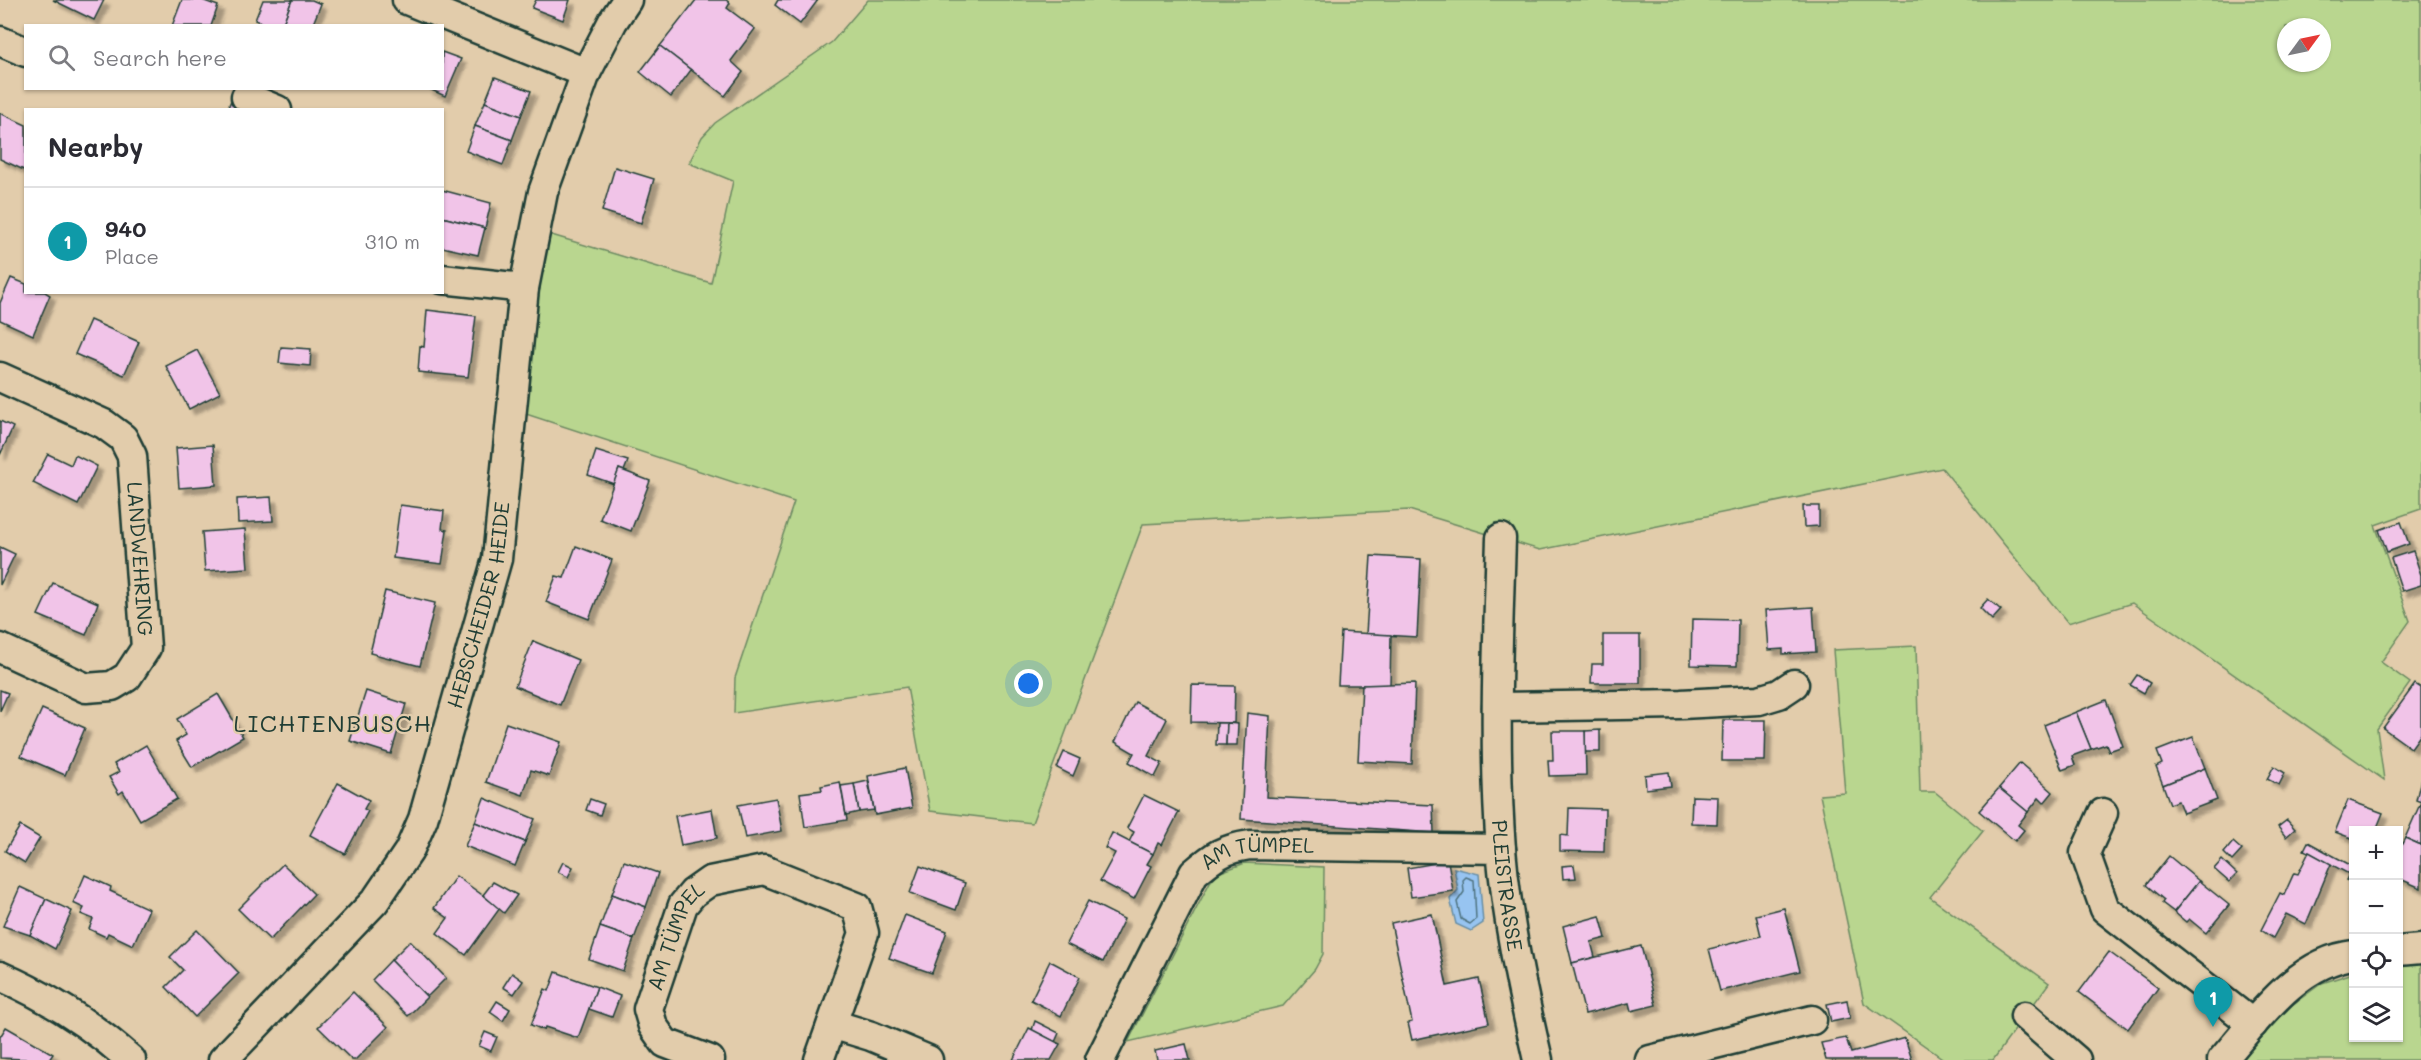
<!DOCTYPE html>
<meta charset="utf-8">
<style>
body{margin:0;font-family:Mali,sans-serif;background:#f7f7f7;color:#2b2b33}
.controls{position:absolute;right:18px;bottom:18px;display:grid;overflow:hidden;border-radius:0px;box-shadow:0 2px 4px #0004}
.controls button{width:54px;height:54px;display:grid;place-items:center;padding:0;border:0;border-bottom:2px solid #e1e1e2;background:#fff;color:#2b2b33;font:30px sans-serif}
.compass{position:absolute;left:2277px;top:18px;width:54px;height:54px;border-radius:50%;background:#fff;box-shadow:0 2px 4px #0004;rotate:57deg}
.you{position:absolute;left:1029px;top:684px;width:21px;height:21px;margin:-15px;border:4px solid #fff;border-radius:50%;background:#1a73e8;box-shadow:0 0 0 9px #1a73e833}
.badge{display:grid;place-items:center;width:39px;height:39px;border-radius:50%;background:#7c3aed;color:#fff;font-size:20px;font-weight:700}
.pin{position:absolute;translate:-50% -50px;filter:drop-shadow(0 2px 3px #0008)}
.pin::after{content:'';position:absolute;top:32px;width:21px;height:18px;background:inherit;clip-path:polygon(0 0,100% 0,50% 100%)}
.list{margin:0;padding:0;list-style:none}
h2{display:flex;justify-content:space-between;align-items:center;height:78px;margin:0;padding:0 24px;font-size:26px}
h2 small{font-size:20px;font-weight:400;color:#7c7c81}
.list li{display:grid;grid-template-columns:39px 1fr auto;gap:18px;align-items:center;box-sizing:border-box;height:108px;padding:0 24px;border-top:2px solid #e1e1e2}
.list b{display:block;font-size:22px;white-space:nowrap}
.list p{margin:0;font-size:20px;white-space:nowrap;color:#7c7c81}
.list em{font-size:20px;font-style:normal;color:#7c7c81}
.icon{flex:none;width:33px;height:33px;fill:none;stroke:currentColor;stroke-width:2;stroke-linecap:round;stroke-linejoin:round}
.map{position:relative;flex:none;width:2421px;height:1060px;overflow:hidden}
.search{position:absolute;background:#fff;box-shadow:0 2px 4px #0004;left:24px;top:24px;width:420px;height:66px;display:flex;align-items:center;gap:15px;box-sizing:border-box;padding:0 21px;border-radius:0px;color:#7c7c81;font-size:22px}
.panel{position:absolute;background:#fff;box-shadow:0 2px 4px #0004;left:24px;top:108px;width:420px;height:186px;border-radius:0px}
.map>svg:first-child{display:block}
.green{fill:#b9d68f;stroke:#6c8a62;stroke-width:1.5;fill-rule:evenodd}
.water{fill:#97c4f1;stroke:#678ea5;stroke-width:1.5}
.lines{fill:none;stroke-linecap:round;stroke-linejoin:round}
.shore{stroke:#4f7380;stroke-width:1.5}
.building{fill:#f1c4e8;stroke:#1f3d34;stroke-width:1.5;filter:url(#shadow)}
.minor-casing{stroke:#1f3d34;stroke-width:33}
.minor{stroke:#e2ccab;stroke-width:28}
.labels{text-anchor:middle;stroke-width:4.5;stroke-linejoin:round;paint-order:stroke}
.street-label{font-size:21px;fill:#1f3d34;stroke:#e2ccab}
.quarter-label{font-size:24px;letter-spacing:1.5px;fill:#1f3d34;stroke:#e2ccab}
</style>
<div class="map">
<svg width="2421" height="1060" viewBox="0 0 2421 1060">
<defs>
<filter id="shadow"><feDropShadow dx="5.5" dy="5.5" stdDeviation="1.5" flood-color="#0004"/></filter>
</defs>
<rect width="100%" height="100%" fill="#e2ccab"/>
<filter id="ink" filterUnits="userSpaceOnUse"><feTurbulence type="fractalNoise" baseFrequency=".0167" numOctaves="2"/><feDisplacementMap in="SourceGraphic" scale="12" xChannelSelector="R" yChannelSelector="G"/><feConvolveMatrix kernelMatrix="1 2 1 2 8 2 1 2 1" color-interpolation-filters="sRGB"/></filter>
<g filter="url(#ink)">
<g class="green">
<path d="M868,0H2421V509L2375,525L2410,621L2381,662L2410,683L2377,729L2384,780L2132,603L2068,623L1942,468L1540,550L1409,510L1143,524L1032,823L930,811L907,687L734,713L735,678L794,502L526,414L545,233L711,283L733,181L689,163L702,137L715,123L832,42ZM2286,27H2322V63H2286Z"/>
<path d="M1916,646L1920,792H1935L1983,831L1930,897L2049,983L1993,1060H1945L1864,1003L1820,795L1845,793L1833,650Z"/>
<path d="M1245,863L1324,867L1323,954L1315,969L1283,1006L1128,1042L1210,882L1218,873Z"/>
<path d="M2421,964V1060H2240L2292,1005L2322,983L2353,973L2354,1038H2398L2399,967Z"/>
</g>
<path class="water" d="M1454,868L1479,874L1483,923L1471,931L1456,924L1450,899L1458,890Z"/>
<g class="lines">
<path class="shore" d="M1466,877L1474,880L1476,919L1470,924L1461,919L1457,902L1464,892L1463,880Z"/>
</g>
<g class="building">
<path d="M53,0H104L94,20Z"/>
<path d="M182,0H202L218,6L211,26H172Z"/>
<path d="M263,0H292L282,26H269L255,20Z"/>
<path d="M292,0H312L321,4L312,26H282Z"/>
<path d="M536,0H570L563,20L532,8Z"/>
<path d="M696,0H726L730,3L727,8L755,29L731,61L743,72L725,96L660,46Z"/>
<path d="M778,0H818L800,24L775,5Z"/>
<path d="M660,46L691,70L671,97L640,72Z"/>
<path d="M442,52L461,59L445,96L427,88H442Z"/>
<path d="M495,77L531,91L521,116L485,102Z"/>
<path d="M232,98L258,110H227Z"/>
<path d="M485,102L521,116L512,140L475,126Z"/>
<path d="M0,113L26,125V171L0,159Z"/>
<path d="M475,126L512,140L503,165L466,151Z"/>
<path d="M615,167L654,179L641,223L602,211Z"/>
<path d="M442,190L491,203L485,228L442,217Z"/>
<path d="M442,217L485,228L478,255L442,247Z"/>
<path d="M11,278L26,284V292H45L50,295L33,335L0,320V303Z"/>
<path d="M427,310L476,316L468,377L418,372L420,346L424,347Z"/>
<path d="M90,320L139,342L124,375L75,354Z"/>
<path d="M281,347L311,349L310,366L279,363Z"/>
<path d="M197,350L220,393L189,409L166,366Z"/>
<path d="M0,421L13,427L0,455Z"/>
<path d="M213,445L216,485L179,488L176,448Z"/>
<path d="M596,451L628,461L624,471L619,469L614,484L588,475Z"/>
<path d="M48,454L71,465L75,455L97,466L78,505L33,483Z"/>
<path d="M619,469L650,481L631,531L600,519Z"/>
<path d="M271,497L273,521L238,523L237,499Z"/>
<path d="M400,505L444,511L442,529L447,530L442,564L393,558Z"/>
<path d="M1803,506H1819V526L1804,527Z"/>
<path d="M2401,522L2409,544L2387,552L2379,530Z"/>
<path d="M245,529L248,568L205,571L202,532Z"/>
<path d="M576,546L612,560L589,619L546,602L556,576L564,578Z"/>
<path d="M0,547L15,554L0,585Z"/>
<path d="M2413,551L2421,575V585L2402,591L2391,558Z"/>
<path d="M1371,556L1421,559L1417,637L1366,634Z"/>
<path d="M53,583L98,603L86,635L38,615Z"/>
<path d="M385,591L435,603L420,666L370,653Z"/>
<path d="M1988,599L2001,610L1992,620L1980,608Z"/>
<path d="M1813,607L1816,652L1783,654V649L1769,650L1766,610Z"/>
<path d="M1692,619L1738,620L1737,666L1691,665Z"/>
<path d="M1341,632L1391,635L1390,685H1338Z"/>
<path d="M1603,635H1640V683H1591L1592,664H1603Z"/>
<path d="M533,641L578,660L560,705L515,686Z"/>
<path d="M2137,675L2150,683L2144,693L2130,685Z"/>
<path d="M1415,683L1412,764L1358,761L1362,685Z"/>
<path d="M2415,684L2421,688V734L2411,748L2383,728Z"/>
<path d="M1192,685L1235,686L1234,723L1191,722Z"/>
<path d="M0,690L8,693L0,711Z"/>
<path d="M366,691L406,704L391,754L350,741Z"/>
<path d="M218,694L243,737L192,767L176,741L186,735L177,719Z"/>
<path d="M2106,700L2123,746L2109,751L2106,744L2091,749L2076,712Z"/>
<path d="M1135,702L1167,719L1148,756L1162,763L1155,777L1129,762L1134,753L1115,742Z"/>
<path d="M42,709L85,728L65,775L21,756Z"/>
<path d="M2076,712L2091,749L2072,756L2075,765L2062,770L2044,725Z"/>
<path d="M1247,713L1270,716L1266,797L1433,805L1434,833L1241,819Z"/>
<path d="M1723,720H1766L1765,761H1722Z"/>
<path d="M506,723L561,742L549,776L531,770L523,795L486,782Z"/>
<path d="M1217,723H1227L1226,745H1216Z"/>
<path d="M1227,723L1238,724L1237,745H1226Z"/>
<path d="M1600,730V752H1585V731Z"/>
<path d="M1552,731H1585L1586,775L1549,776L1548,760H1553Z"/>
<path d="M2193,737L2205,768L2163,785L2156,767L2162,764L2157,751Z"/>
<path d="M146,745L177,799L140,820L123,791L119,794L109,777L119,772L114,764Z"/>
<path d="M1064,752L1080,759L1073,776L1057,768Z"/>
<path d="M2020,763L2053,792L2044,803L2039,798L2028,812L1999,788Z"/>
<path d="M2274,766L2285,773L2279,785L2267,779Z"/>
<path d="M905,768L912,808L875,815L868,776Z"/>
<path d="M2205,768L2217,800L2183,813L2178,801L2170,804L2163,785Z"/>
<path d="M1669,772L1671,786L1646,789L1645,775Z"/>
<path d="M2421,779V802L2416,800Z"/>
<path d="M868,781L874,810L859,812L854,784Z"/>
<path d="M840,782L847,820L805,827L800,793L822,790L821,786Z"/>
<path d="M338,783L369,800L364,809L368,811L345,854L310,835Z"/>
<path d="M854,784L859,812L846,815L841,786Z"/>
<path d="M1999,788L2028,812L2018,825L2024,830L2015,841L1979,811Z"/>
<path d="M1144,795L1179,812L1162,845L1158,843L1153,854L1129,842L1134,832L1127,828Z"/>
<path d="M1692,796L1718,797L1717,824L1691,823Z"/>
<path d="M484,798L535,819L525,842L475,822Z"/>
<path d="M776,798L782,831L745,838L738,805Z"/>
<path d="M590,799L604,804L600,815L586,810Z"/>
<path d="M2348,800L2383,813L2376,830H2354V839L2335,832Z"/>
<path d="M2421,802V845L2405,838Z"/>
<path d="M1569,808L1605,809L1604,852L1560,851V835L1568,836Z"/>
<path d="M712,809L717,838L681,845L675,816Z"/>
<path d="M2287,820L2295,829L2286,837L2278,827Z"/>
<path d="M475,822L525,842L515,866L465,846Z"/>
<path d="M20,826L40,838L25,863L5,851Z"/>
<path d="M1112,833L1153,854L1147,864L1151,866L1134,899L1100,881L1115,853L1105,848Z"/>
<path d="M2405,838L2421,845V888L2398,878V852Z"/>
<path d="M2233,842L2242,850L2232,861L2224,853Z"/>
<path d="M2308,842L2354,867V883L2346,880L2349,874L2304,850Z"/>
<path d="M2309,852L2331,864L2306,924L2286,914L2273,938L2261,930L2280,893L2284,895L2294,873L2298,874Z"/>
<path d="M2169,856L2199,881L2174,912L2162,903L2164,900L2146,885Z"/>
<path d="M2222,860L2237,874L2229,882L2214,869Z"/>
<path d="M624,861L658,873L646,907L612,894Z"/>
<path d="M1448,861L1453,891L1411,897L1407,868Z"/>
<path d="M563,862L573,867L568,877L558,872Z"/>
<path d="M283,864L314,894L270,940L238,909Z"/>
<path d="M1574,865L1576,878L1563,879L1562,866Z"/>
<path d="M920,866L965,883L956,910L910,893Z"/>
<path d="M85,875L111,887L110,891L149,909L133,945L108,933L106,937L89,929L93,919L81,914L84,908L73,903Z"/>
<path d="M456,876L500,908L466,955L437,933L448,918L434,908Z"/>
<path d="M2199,881L2229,905L2206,933L2189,919L2186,922L2174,912Z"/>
<path d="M493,882L517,895L504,913L483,895Z"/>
<path d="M20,887L46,899L30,935L3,926Z"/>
<path d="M612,894L646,907L634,939L600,927Z"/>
<path d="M46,899L72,911L55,949L30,935Z"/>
<path d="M1088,901L1124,919L1103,962L1066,944Z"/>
<path d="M1784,908L1800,971L1720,991L1709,949L1761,936L1756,915Z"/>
<path d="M1432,914L1447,986L1479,979L1489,1023L1412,1040L1408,1023L1412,1022L1391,923Z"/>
<path d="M905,915L947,931L932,973L889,958Z"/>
<path d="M1600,916L1606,938L1591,942L1595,957L1572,963L1563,926Z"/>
<path d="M600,927L634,939L623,971L589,959Z"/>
<path d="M197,930L239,973L195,1017L166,987L183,970L170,957Z"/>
<path d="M410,941L446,978L427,997L391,960Z"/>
<path d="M1641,946L1656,1005L1631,1011L1629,1003L1585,1014L1572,963Z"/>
<path d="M2109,952L2158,988L2128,1029L2079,992Z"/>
<path d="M391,960L427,997L408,1016L372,980Z"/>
<path d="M1050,961L1080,977L1061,1016L1031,1000Z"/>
<path d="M556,972L597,987L578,1038L545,1027L544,1030L531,1025L545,989L549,991Z"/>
<path d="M512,973L523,981L514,994L503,987Z"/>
<path d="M597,987L620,996L612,1017L589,1009Z"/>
<path d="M353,992L388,1027L355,1060H352L318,1027Z"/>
<path d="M1847,1000L1850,1018L1831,1022L1827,1004Z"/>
<path d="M497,1001L510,1009L503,1021L490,1012Z"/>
<path d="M1035,1021L1059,1033L1055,1042L1032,1030Z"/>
<path d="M6,1027L53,1054L49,1060L0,1058V1037Z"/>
<path d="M1029,1028L1060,1044L1051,1060H1013Z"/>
<path d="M485,1032L497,1037L491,1051L479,1046Z"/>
<path d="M1846,1038L1851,1053L1905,1038L1912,1060H1826L1821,1043Z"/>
<path d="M1186,1044L1190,1060H1157L1155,1051Z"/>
</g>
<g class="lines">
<g class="minor-casing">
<g id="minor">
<path d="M407,0L586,73"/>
<path d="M0,41L26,52"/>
<path d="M246,97L277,110"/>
<path d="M442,279L524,288"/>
<path id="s1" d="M0,377L104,424L123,438L132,456L146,648L127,677L112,686L86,688L0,648"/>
<path id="s2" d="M1501,538C1498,641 1493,746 1501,849C1507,920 1522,991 1538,1060"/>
<path d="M1497,707L1681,704L1759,700L1779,694L1794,684"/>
<path d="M2103,813L2085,853L2105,909L2253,1024"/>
<path d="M2398,951L2421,949"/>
<path d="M0,976C48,997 92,1025 131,1060"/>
<path d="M2025,1016L2076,1060"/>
<path d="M832,1024L871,1036L928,1060"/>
<path id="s3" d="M223,1060L375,901L409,851L423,819L497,559L524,288L543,192L586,73L613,21L627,0"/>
<path id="s4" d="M710,1060L665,1043L653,1026L648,1009L683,905L693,893L710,881L764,870L857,907L864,933L819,1060"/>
<path id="s5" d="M1100,1060L1194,873C1214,856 1223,849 1250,845L1501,849"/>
<path d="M1650,1060L1812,1020"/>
<path d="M2222,1060C2256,1021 2297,961 2354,955"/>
</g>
</g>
<use href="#minor" class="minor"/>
</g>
</g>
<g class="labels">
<g class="street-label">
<text dy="7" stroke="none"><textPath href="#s1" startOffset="261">LANDWEHRING</textPath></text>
<text dy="7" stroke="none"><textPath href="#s3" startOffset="537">HEBSCHEIDER HEIDE</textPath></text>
<text dy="7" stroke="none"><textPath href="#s5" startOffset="279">AM TÜMPEL</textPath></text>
<text dy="7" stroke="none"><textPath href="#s2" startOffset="348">PLEISTRASSE</textPath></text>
<text dy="7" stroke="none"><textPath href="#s4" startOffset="165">AM TÜMPEL</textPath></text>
</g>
<g class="quarter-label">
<text x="333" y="732">LICHTENBUSCH</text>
</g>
</g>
</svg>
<div class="controls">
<button>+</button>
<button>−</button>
<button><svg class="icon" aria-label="locate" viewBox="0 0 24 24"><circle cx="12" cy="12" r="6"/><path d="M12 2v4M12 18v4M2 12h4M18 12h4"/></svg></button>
<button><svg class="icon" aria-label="layers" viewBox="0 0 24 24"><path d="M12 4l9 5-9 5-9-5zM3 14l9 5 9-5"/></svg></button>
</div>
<svg class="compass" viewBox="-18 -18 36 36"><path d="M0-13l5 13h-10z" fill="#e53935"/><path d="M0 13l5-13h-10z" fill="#7c7c81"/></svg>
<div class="you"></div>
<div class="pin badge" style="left:2213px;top:1027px;background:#0f9aa8">1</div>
<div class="search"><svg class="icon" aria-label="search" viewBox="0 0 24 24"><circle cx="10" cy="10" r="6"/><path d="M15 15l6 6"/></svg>Search here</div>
<section class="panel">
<h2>Nearby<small></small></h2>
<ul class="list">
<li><span class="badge" style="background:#0f9aa8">1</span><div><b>940</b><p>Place</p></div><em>310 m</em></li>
</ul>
</section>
</div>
